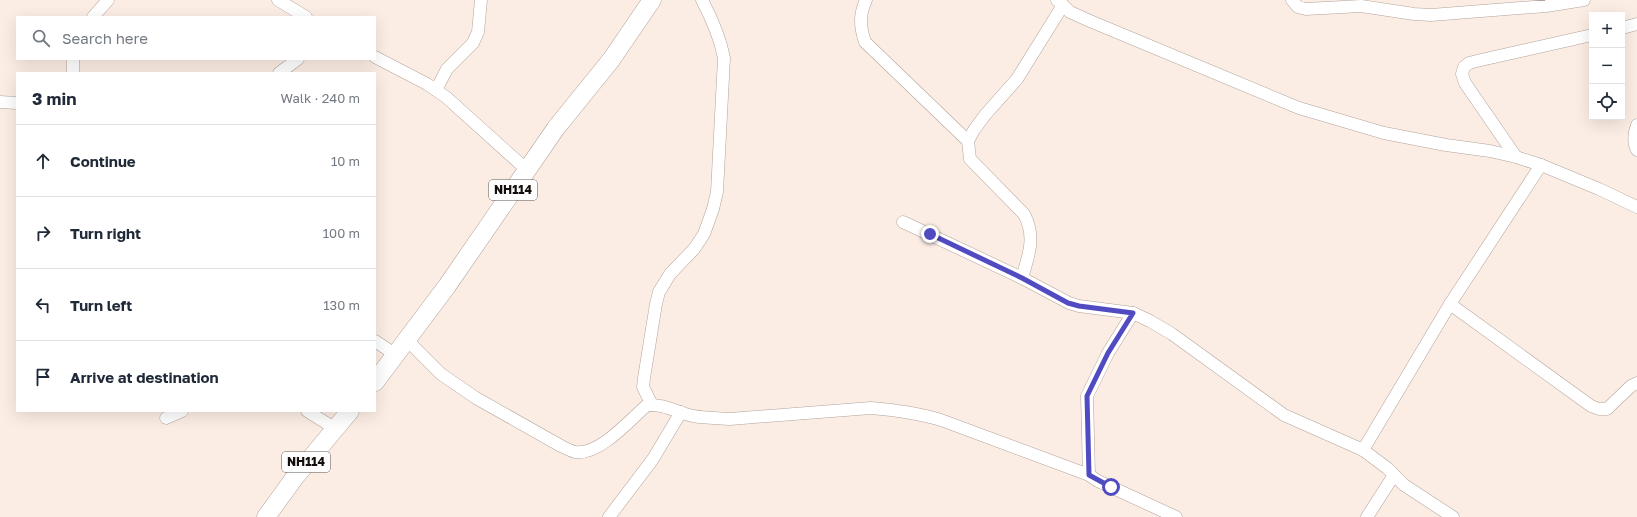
<!DOCTYPE html>
<meta charset="utf-8">
<style>
body{margin:0;font-family:"Golos Text",sans-serif;background:#f2f2f3;color:#1f2937}
.controls{position:absolute;right:12px;top:12px;display:grid;overflow:hidden;border-radius:0px;box-shadow:0 4px 16px #0002}
.controls button{width:36px;height:36px;display:grid;place-items:center;padding:0;border:0;border-bottom:1px solid #e0e1e3;background:#fff;color:#1f2937;font:20px sans-serif}
.stop{position:absolute;width:12px;height:12px;margin:-9px;border:3px solid #514bc2;border-radius:50%;background:#fff}
.stop.end{background:#514bc2;border-color:#fff;box-shadow:0 1px 4px #0008}
.list{margin:0;padding:0;list-style:none}
h2{display:flex;justify-content:space-between;align-items:center;height:52px;margin:0;padding:0 16px;font-size:17px}
h2 small{font-size:13px;font-weight:400;color:#747a83}
.list li{display:grid;grid-template-columns:26px 1fr auto;gap:12px;align-items:center;box-sizing:border-box;height:72px;padding:0 16px;border-top:1px solid #e0e1e3}
.list b{display:block;font-size:15px;white-space:nowrap}
.list em{font-size:13px;font-style:normal;color:#747a83}
.icon{flex:none;width:22px;height:22px;fill:none;stroke:currentColor;stroke-width:2;stroke-linecap:round;stroke-linejoin:round}
.map{position:relative;flex:none;width:1637px;height:517px;overflow:hidden}
.search{position:absolute;background:#fff;box-shadow:0 4px 16px #0002;left:16px;top:16px;width:360px;height:44px;display:flex;align-items:center;gap:10px;box-sizing:border-box;padding:0 14px;border-radius:0px;color:#747a83;font-size:15px}
.panel{position:absolute;background:#fff;box-shadow:0 4px 16px #0002;left:16px;top:72px;width:360px;height:340px;border-radius:0px}
.map>svg:first-child{display:block}
.lines{fill:none;stroke-linecap:round;stroke-linejoin:round}
.minor-casing{stroke:#b1a39b;stroke-width:13}
.highway-casing{stroke:#b1a39b;stroke-width:19}
.minor{stroke:#fff;stroke-width:12}
.highway{stroke:#fff;stroke-width:18}
.route{stroke:#514bc2;stroke-width:5}
.labels{text-anchor:middle;stroke-width:3.5;stroke-linejoin:round;paint-order:stroke}
.shield{fill:#fdfdfd;stroke:#595654;stroke-width:1}
.shield-label{font-size:12px;font-weight:bold;fill:#130e0b}
</style>
<div class="map">
<svg width="1637" height="517" viewBox="0 0 1637 517">
<rect width="100%" height="100%" fill="#fcede4"/>
<g class="lines">
<g class="minor-casing">
<g id="minor">
<path d="M278,0L306,17"/>
<path d="M866,0C859,15 860,27 865,42L968,141"/>
<path d="M1057,0L1070,12L1090,21L1299,108L1384,133L1446,145L1490,151L1516,157L1541,165L1599,189L1637,207"/>
<path d="M1292,0L1298,7L1306,9L1361,6L1414,14L1431,15L1546,6L1584,0"/>
<path d="M93,17L108,0"/>
<path d="M1622,28L1637,24"/>
<path d="M375,57L427,84L446,97L527,170"/>
<path d="M73,59V73"/>
<path d="M279,73L298,59"/>
<path d="M436,90L447,69L473,43L478,32L481,0"/>
<path d="M0,102L17,103"/>
<path d="M1637,125C1634,133 1633,142 1637,150"/>
<path d="M1516,157L1465,83L1462,74L1464,67L1469,63L1481,60L1592,35"/>
<path d="M903,222L1022,278L1069,303L1079,306L1133,313L1150,321L1172,334L1284,415L1363,450L1387,468L1404,485L1453,517"/>
<path d="M1022,278C1029,254 1036,237 1024,214L970,159L968,141L974,130L985,115L1017,79L1063,5"/>
<path d="M1450,304L1591,406L1599,409H1607L1631,386L1637,383"/>
<path d="M407,340L441,374L476,398L561,446C565,448 571,451 575,452C599,456 631,419 647,405C666,404 675,412 693,416C705,418 717,418 730,419L871,408C895,410 918,413 941,420L1089,475L1098,481L1176,517"/>
<path d="M375,341L396,355"/>
<path d="M652,405L643,387L644,378L656,304L659,292L670,274L694,249L704,234L713,209L717,192L724,58C720,37 712,19 702,0"/>
<path d="M307,411L336,429"/>
<path d="M166,418L182,411"/>
<path d="M1363,450L1450,304L1541,165"/>
<path d="M1089,475L1087,396L1108,353L1133,313"/>
<path d="M609,517L653,459L681,412"/>
<path d="M1367,517L1394,475"/>
</g>
</g>
<g class="highway-casing">
<g id="highway">
<path d="M375,382L447,286L556,128L611,60L652,0"/>
<path d="M266,517L295,477L350,411"/>
</g>
</g>
<use href="#minor" class="minor"/>
<use href="#highway" class="highway"/>
</g>
<g class="lines">
<path class="route" d="M930,234L1022,278L1068,303L1079,306L1133,313L1108,353L1087,396L1089,475L1111,487"/>
</g>
<g class="labels">
<g class="shield">
<rect x="489" y="180" width="48" height="20" rx="3"/>
<rect x="282" y="452" width="48" height="20" rx="3"/>
</g>
<g class="shield-label">
<text x="513" y="194">NH114</text>
<text x="306" y="466">NH114</text>
</g>
</g>
</svg>
<div class="controls">
<button>+</button>
<button>−</button>
<button><svg class="icon" aria-label="locate" viewBox="0 0 24 24"><circle cx="12" cy="12" r="6"/><path d="M12 2v4M12 18v4M2 12h4M18 12h4"/></svg></button>
</div>
<div class="stop" style="left:1111px;top:487px"></div>
<div class="stop end" style="left:930px;top:234px"></div>
<div class="search"><svg class="icon" aria-label="search" viewBox="0 0 24 24"><circle cx="10" cy="10" r="6"/><path d="M15 15l6 6"/></svg>Search here</div>
<section class="panel">
<h2>3 min<small>Walk · 240 m</small></h2>
<ul class="list">
<li><svg class="icon" aria-label="ahead" viewBox="0 0 24 24"><path d="M12 20V5M6 11l6-6 6 6"/></svg><div><b>Continue</b></div><em>10 m</em></li>
<li><svg class="icon" aria-label="right" viewBox="0 0 24 24"><path d="M7 20v-9h11M14 6l5 5-5 5"/></svg><div><b>Turn right</b></div><em>100 m</em></li>
<li><svg class="icon" aria-label="left" viewBox="0 0 24 24"><path d="M17 20v-9H6M10 6l-5 5 5 5"/></svg><div><b>Turn left</b></div><em>130 m</em></li>
<li><svg class="icon" aria-label="arrive" viewBox="0 0 24 24"><path d="M6 21V4h12l-3 4 3 4H6"/></svg><div><b>Arrive at destination</b></div></li>
</ul>
</section>
</div>
